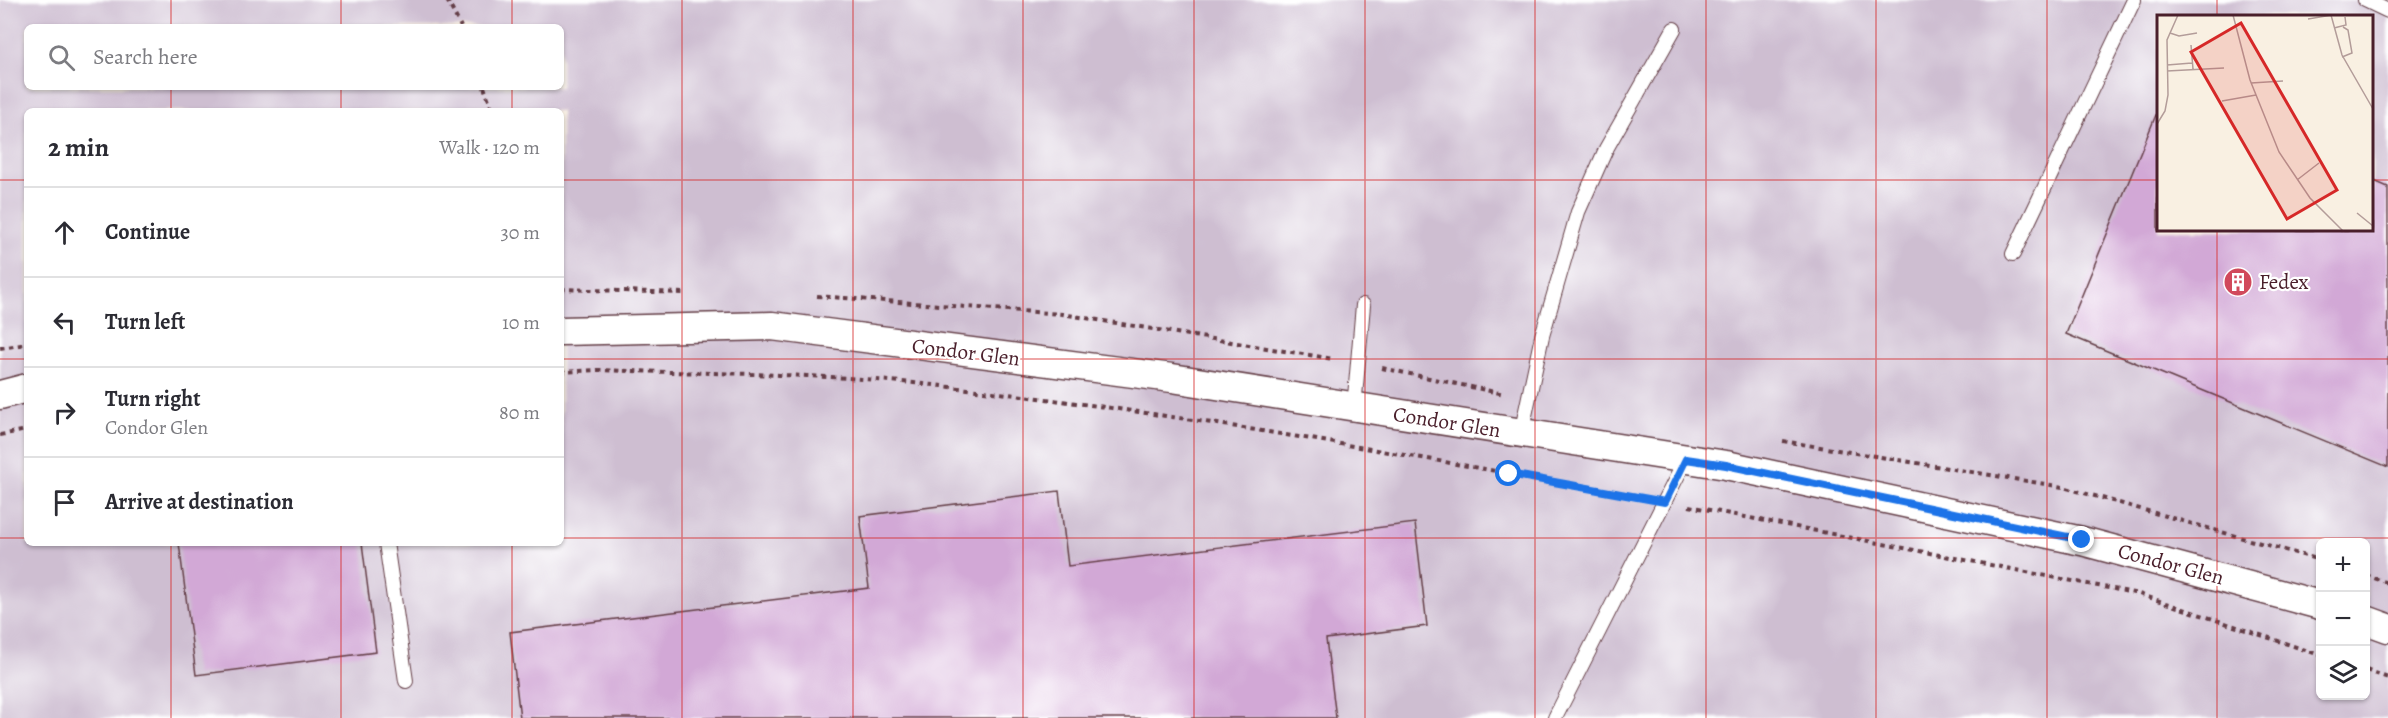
<!DOCTYPE html>
<meta charset="utf-8">
<style>
body{margin:0;font-family:Alegreya,serif;background:#f7f7f7;color:#2b2b33}
.controls{position:absolute;right:18px;bottom:18px;display:grid;overflow:hidden;border-radius:9px;box-shadow:0 2px 4px #0004}
.controls button{width:54px;height:54px;display:grid;place-items:center;padding:0;border:0;border-bottom:2px solid #e1e1e2;background:#fff;color:#2b2b33;font:30px sans-serif}
.stop{position:absolute;width:18px;height:18px;margin:-14px;border:4px solid #1a73e8;border-radius:50%;background:#fff}
.stop.end{background:#1a73e8;border-color:#fff;box-shadow:0 2px 6px #0008}
.list{margin:0;padding:0;list-style:none}
h2{display:flex;justify-content:space-between;align-items:center;height:78px;margin:0;padding:0 24px;font-size:26px}
h2 small{font-size:20px;font-weight:400;color:#7c7c81}
.list li{display:grid;grid-template-columns:39px 1fr auto;gap:18px;align-items:center;box-sizing:border-box;height:90px;padding:0 24px;border-top:2px solid #e1e1e2}
.list b{display:block;font-size:22px;white-space:nowrap}
.list p{margin:0;font-size:20px;white-space:nowrap;color:#7c7c81}
.list em{font-size:20px;font-style:normal;color:#7c7c81}
.icon{flex:none;width:33px;height:33px;fill:none;stroke:currentColor;stroke-width:2;stroke-linecap:round;stroke-linejoin:round}
.map{position:relative;flex:none;width:2388px;height:718px;overflow:hidden}
.search{position:absolute;background:#fff;box-shadow:0 2px 4px #0004;left:24px;top:24px;width:540px;height:66px;display:flex;align-items:center;gap:15px;box-sizing:border-box;padding:0 21px;border-radius:9px;color:#7c7c81;font-size:22px}
.panel{position:absolute;background:#fff;box-shadow:0 2px 4px #0004;left:24px;top:108px;width:540px;height:438px;border-radius:9px}
.map>svg:first-child{display:block}
.industrial{fill:#cebed1;fill-rule:evenodd}
.building{fill:#d2a8d6}
.lines{fill:none;stroke-linecap:round;stroke-linejoin:round}
.service-casing{stroke:#643e46;stroke-width:16}
.minor-casing{stroke:#643e46;stroke-width:31}
.path{stroke:#643e46;stroke-width:4;stroke-dasharray:4.5 4.5;stroke-linecap:butt}
.service{stroke:#fff;stroke-width:14}
.minor{stroke:#fff;stroke-width:28}
.route{stroke:#1a73e8;stroke-width:8}
.grid{fill:none;stroke:#d62828;stroke-width:1.5;stroke-opacity:0.55}
.labels{text-anchor:middle;stroke-width:4.5;stroke-linejoin:round;paint-order:stroke}
.poi-label{font-size:21px;fill:#4a1f2b;stroke:#fff;text-anchor:start}
.street-label{font-size:21px;fill:#4a1f2b;stroke:#fff}
.inset-road{fill:none;stroke:#b39c99;stroke-width:1.5}
.view{fill:#d62828;fill-opacity:0.15;stroke:#d62828;stroke-width:3}
.inset-edge{fill:none;stroke:#4a1f2b;stroke-width:3}
</style>
<div class="map">
<svg width="2388" height="718" viewBox="0 0 2388 718">
<rect width="100%" height="100%" fill="#fff"/>
<filter id="ink" filterUnits="userSpaceOnUse"><feTurbulence type="fractalNoise" baseFrequency=".0167" numOctaves="2"/><feDisplacementMap in="SourceGraphic" scale="12" xChannelSelector="R" yChannelSelector="G"/><feConvolveMatrix kernelMatrix="1 2 1 2 8 2 1 2 1" color-interpolation-filters="sRGB"/></filter>
<filter id="wash" filterUnits="userSpaceOnUse"><feTurbulence type="fractalNoise" baseFrequency=".008" numOctaves="4" result="noise"/><feDisplacementMap in="SourceGraphic" scale="24" xChannelSelector="R" yChannelSelector="G"/><feGaussianBlur stdDeviation="1.35" result="paint"/><feColorMatrix in="noise" values="0 0 0 0 0 0 0 0 0 0 0 0 0 0 0 0 0 1.4 0 .05"/><feComposite in="paint" operator="in"/></filter>
<g filter="url(#wash)">
<rect width="100%" height="100%" fill="#f9f0e2"/>
<path class="industrial" d="M0,0H2388V718H0ZM2158,16H2372V230H2158ZM27,27H561V87H27ZM27,111H561V543H27ZM2320,542H2366V696H2320Z"/>
<g id="blocks">
<g class="building">
<path d="M2158,110V230H2372V180L2388,187V467L2066,334Z"/>
<path d="M1059,491L1068,566L1415,523L1427,626L1326,639L1336,718H520L510,632L869,588L860,516Z"/>
<path d="M179,543H362L376,652L196,675Z"/>
</g>
</g>
</g>
<g filter="url(#ink)">
<use href="#blocks" fill-opacity="0" stroke="#643e46" stroke-width="1.5"/>
<g class="lines">
<g class="service-casing">
<g id="service">
<path d="M2365,0L2388,11"/>
<path d="M2013,254L2134,0"/>
<path d="M1354,408L1363,305"/>
<path d="M1521,434L1542,336L1578,212L1606,149L1674,29"/>
<path d="M386,543L406,681"/>
<path d="M1555,718L1686,459"/>
</g>
</g>
<g class="minor-casing">
<g id="minor">
<path d="M561,331L772,326L1172,378L1726,465L2082,541L2320,605"/>
<path d="M0,395L27,388"/>
<path d="M2366,620L2388,628"/>
</g>
</g>
<g class="path">
<path d="M447,0L461,27"/>
<path d="M484,87L493,111"/>
<path d="M561,289L684,293"/>
<path d="M817,296L1062,314L1333,359"/>
<path d="M0,348L27,344"/>
<path d="M1382,368L1504,394"/>
<path d="M561,372L599,370C713,374 828,373 942,386C1176,413 1408,455 1640,497"/>
<path d="M0,435L27,430"/>
<path d="M1783,441L2063,487L2320,560"/>
<path d="M1689,506L2139,594L2320,655"/>
<path d="M2366,575L2388,583"/>
<path d="M2366,670L2388,678"/>
</g>
<use href="#service" class="service"/>
<use href="#minor" class="minor"/>
</g>
</g>
<g class="lines" filter="url(#ink)">
<path class="route" d="M1509,474L1665,502L1686,459L1726,465L2082,540"/>
</g>
<path class="grid" d="M171,0V27M341,0V27M512,0V27M682,0V718M853,0V718M1023,0V718M1194,0V718M1365,0V718M1535,0V718M1706,0V718M1876,0V718M2047,0V718M2217,0V16M171,87V111M341,87V111M512,87V111M0,180H27M561,180H2158M2372,180H2388M2217,230V718M0,359H27M561,359H2388M0,538H27M561,538H2388M171,543V718M341,543V718M512,543V718"/>
<defs>
<g id="building-disc" transform="scale(1.5)"><circle r="9.5" fill="#d1495b" stroke="#fff"/><path d="M-4-6H4V6H1V3H-1V6H-4ZM-2.5-4.3h1.7v1.8h-1.7ZM.8-4.3h1.7v1.8H.8ZM-2.5-1h1.7V.8h-1.7ZM.8-1h1.7V.8H.8Z" fill="#fff"/></g>
</defs>
<g fill-rule="evenodd">
<use href="#building-disc" x="2238" y="282"/>
</g>
<g class="labels">
<g class="poi-label">
<text x="2259" y="289">Fedex</text>
</g>
<g class="street-label">
<text transform="translate(966 352) rotate(7)" y="7">Condor Glen</text>
<text transform="translate(1447 422) rotate(9)" y="7">Condor Glen</text>
<text transform="translate(2171 564) rotate(15)" y="7">Condor Glen</text>
</g>
</g>
<g transform="translate(2157 15)">
<rect width="216" height="216" fill="#f9f0e2"/>
<path class="inset-road" d="M76,0L93,65L122,137L153,183L186,216M174,0L185,40L216,94M151,4L175,0M177,13L189,10L188,2M13,18L22,21L40,18M34,30L36,54M185,42L195,38L191,15L186,12M10,50L35,48M10,56L67,53M94,68L126,66M65,86L99,80M0,109L8,96L11,80L10,25L21,0M140,165L162,148M200,198L216,211"/>
<path class="view" d="M84,8L180,175L130,204L34,37Z"/>
<rect width="216" height="216" class="inset-edge"/>
</g>
</svg>
<div class="controls">
<button>+</button>
<button>−</button>
<button><svg class="icon" aria-label="layers" viewBox="0 0 24 24"><path d="M12 4l9 5-9 5-9-5zM3 14l9 5 9-5"/></svg></button>
</div>
<div class="stop" style="left:1509px;top:474px"></div>
<div class="stop end" style="left:2082px;top:540px"></div>
<div class="search"><svg class="icon" aria-label="search" viewBox="0 0 24 24"><circle cx="10" cy="10" r="6"/><path d="M15 15l6 6"/></svg>Search here</div>
<section class="panel">
<h2>2 min<small>Walk · 120 m</small></h2>
<ul class="list">
<li><svg class="icon" aria-label="ahead" viewBox="0 0 24 24"><path d="M12 20V5M6 11l6-6 6 6"/></svg><div><b>Continue</b></div><em>30 m</em></li>
<li><svg class="icon" aria-label="left" viewBox="0 0 24 24"><path d="M17 20v-9H6M10 6l-5 5 5 5"/></svg><div><b>Turn left</b></div><em>10 m</em></li>
<li><svg class="icon" aria-label="right" viewBox="0 0 24 24"><path d="M7 20v-9h11M14 6l5 5-5 5"/></svg><div><b>Turn right</b><p>Condor Glen</p></div><em>80 m</em></li>
<li><svg class="icon" aria-label="arrive" viewBox="0 0 24 24"><path d="M6 21V4h12l-3 4 3 4H6"/></svg><div><b>Arrive at destination</b></div></li>
</ul>
</section>
</div>
